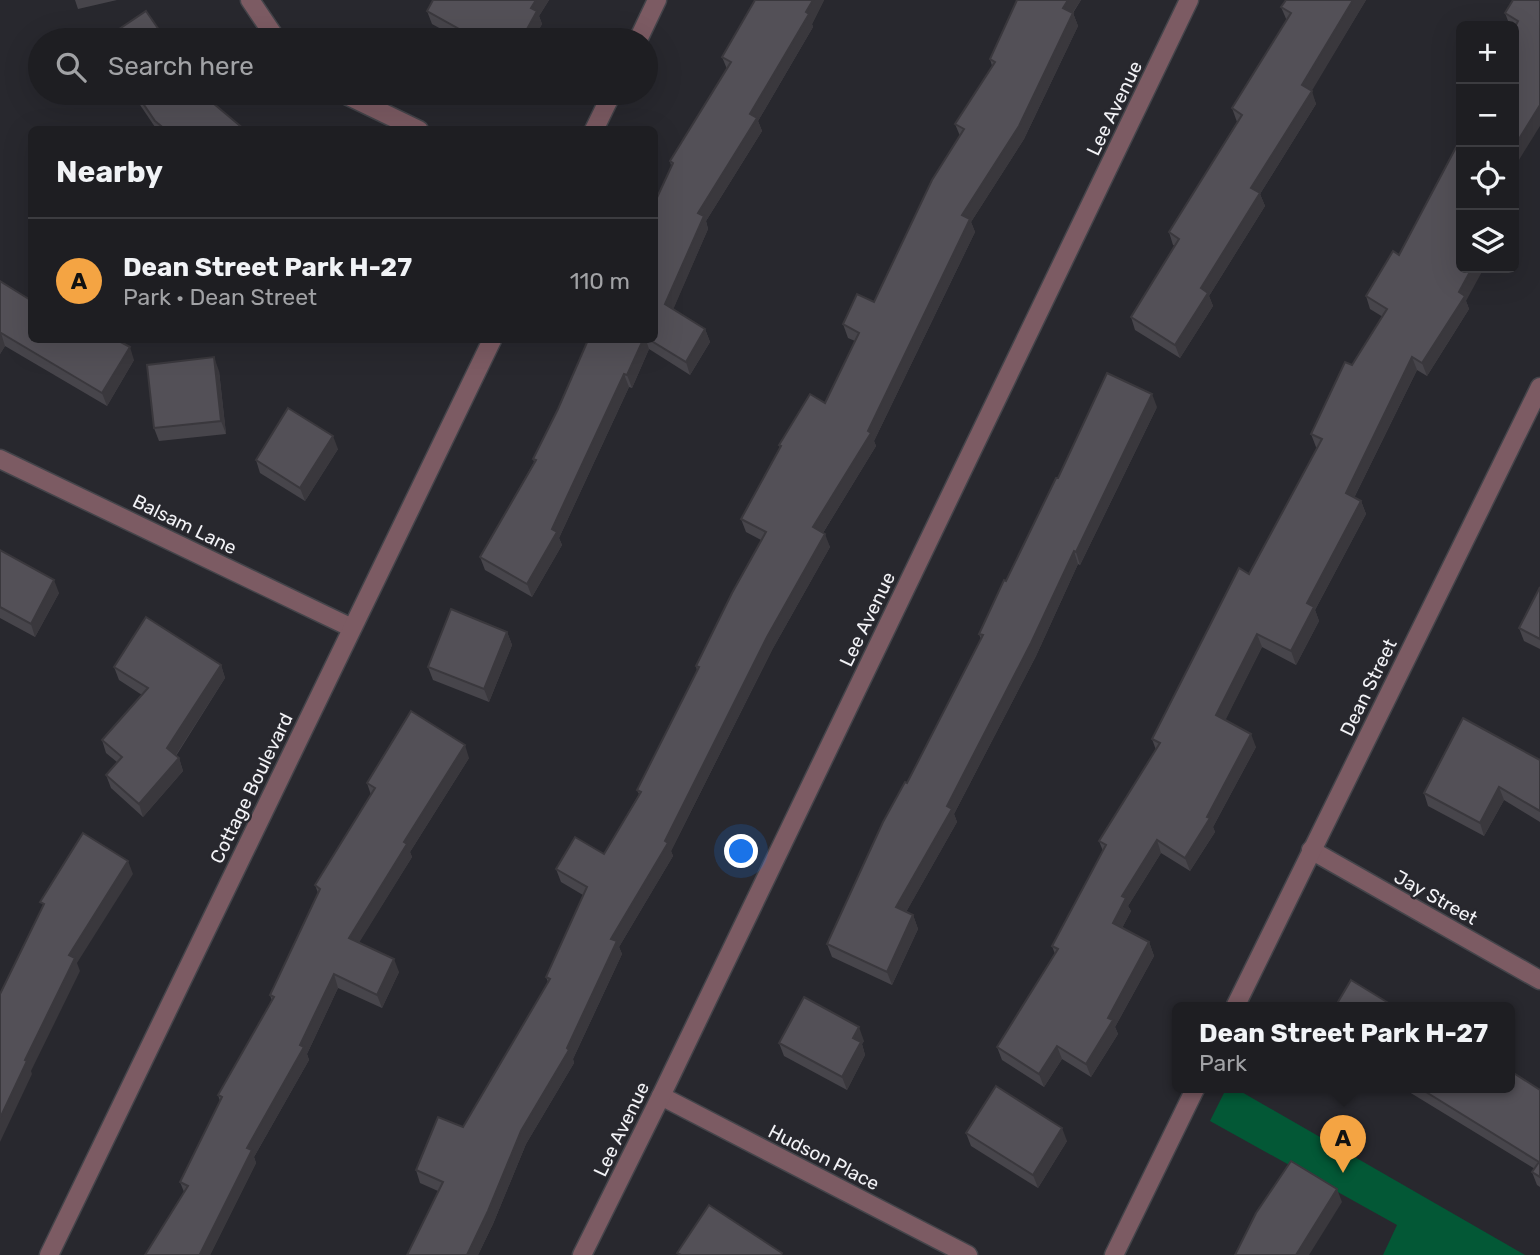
<!DOCTYPE html>
<meta charset="utf-8">
<style>
body{margin:0;font-family:Rubik,sans-serif;background:#26272a;color:#f1f3f6}
.controls{position:absolute;right:21px;top:21px;display:grid;overflow:hidden;border-radius:10px;box-shadow:0 7px 28px #0002}
.controls button{width:63px;height:63px;display:grid;place-items:center;padding:0;border:0;border-bottom:2px solid #3c3c40;background:#1e1e22;color:#f1f3f6;font:35px sans-serif}
.you{position:absolute;left:742px;top:852px;width:24px;height:24px;margin:-18px;border:5px solid #fff;border-radius:50%;background:#1a73e8;box-shadow:0 0 0 10px #1a73e833}
.badge{display:grid;place-items:center;width:46px;height:46px;border-radius:50%;background:#f4a443;color:#111;font-size:23px;font-weight:700}
.pin{position:absolute;translate:-50% -58px;filter:drop-shadow(0 2px 4px #0008)}
.pin::after{content:'';position:absolute;top:37px;width:24px;height:21px;background:inherit;clip-path:polygon(0 0,100% 0,50% 100%)}
.popup{position:absolute;left:1172px;top:1002px;width:343px;height:91px;box-sizing:border-box;display:grid;place-content:center;border-radius:10px;background:#1e1e22;filter:drop-shadow(0 2px 5px #0005);font-size:23px;white-space:nowrap;color:#a1a2a5}
.popup b{font-size:26px;color:#f1f3f6}
.popup::after{content:'';position:absolute;left:50%;top:100%;margin-left:-14px;border:14px solid transparent;border-top-color:#1e1e22}
.list{margin:0;padding:0;list-style:none}
h2{display:flex;justify-content:space-between;align-items:center;height:91px;margin:0;padding:0 28px;font-size:30px}
h2 small{font-size:23px;font-weight:400;color:#a1a2a5}
.list li{display:grid;grid-template-columns:46px 1fr auto;gap:21px;align-items:center;box-sizing:border-box;height:126px;padding:0 28px;border-top:2px solid #3c3c40}
.list b{display:block;font-size:26px;white-space:nowrap}
.list p{margin:0;font-size:23px;white-space:nowrap;color:#a1a2a5}
.list em{font-size:23px;font-style:normal;color:#a1a2a5}
.icon{flex:none;width:38px;height:38px;fill:none;stroke:currentColor;stroke-width:2;stroke-linecap:round;stroke-linejoin:round}
.map{position:relative;flex:none;width:1540px;height:1255px;overflow:hidden}
.search{position:absolute;background:#1e1e22;box-shadow:0 7px 28px #0002;left:28px;top:28px;width:630px;height:77px;display:flex;align-items:center;gap:18px;box-sizing:border-box;padding:0 24px;border-radius:38px;color:#a1a2a5;font-size:26px}
.panel{position:absolute;background:#1e1e22;box-shadow:0 7px 28px #0002;left:28px;top:126px;width:630px;height:217px;border-radius:10px}
.map>svg:first-child{display:block}
.green{fill:#035836}
.lines{fill:none;stroke-linecap:round;stroke-linejoin:round}
.minor-casing{stroke:#44444a;stroke-width:21}
.minor{stroke:#7c5b63;stroke-width:18}
.wall{fill:#47454b}
.shaded-wall{fill:#3a383d}
.building{fill:#535057;stroke:#3a383d;stroke-width:2}
.labels{text-anchor:middle;stroke-width:5;stroke-linejoin:round;paint-order:stroke}
.street-label{font-size:19px;fill:#f2f2f6;stroke:#28282e}
</style>
<div class="map">
<svg width="1540" height="1255" viewBox="0 0 1540 1255">
<rect width="100%" height="100%" fill="#28282e"/>
<path class="green" d="M1227,1087H1233L1525,1255H1383L1397,1225L1210,1121Z"/>
<g class="lines">
<g class="minor-casing">
<g id="minor">
<path d="M250,0L277,40"/>
<path d="M638,40L657,0"/>
<path d="M342,93L419,130"/>
<path d="M594,130L612,93"/>
<path d="M0,459L352,628"/>
<path d="M1311,850L1540,980"/>
<path d="M1235,1007L1540,387"/>
<path d="M661,1096L968,1255"/>
<path d="M49,1255L492,340"/>
<path d="M582,1255L661,1096L1189,0"/>
<path d="M1114,1255L1196,1087"/>
</g>
</g>
<use href="#minor" class="minor"/>
</g>
<g class="wall">
<path d="M75,0H117L78,9Z"/>
<path d="M433,0H549L539,16L542,24L533,40H461L432,24L427,11Z"/>
<path d="M755,0H824L812,24L813,27L758,121L762,131L706,221L708,229L673,309L705,329L710,342L690,375L649,349L632,388L629,387L559,538L562,545L532,597L485,570L480,557L534,462L533,459L558,409L588,340H654L671,166L670,161L727,69L722,57Z"/>
<path d="M1017,0H1081L1073,13L1078,26L1024,139L971,222L975,232L874,441L876,446L823,533L830,547L772,650L671,851L673,856L619,947L622,954L573,1059L574,1063L526,1144L493,1224L478,1255H407L438,1191L420,1183L416,1170L463,1127L548,982L546,977L583,895L561,882L556,869L604,854L639,794L637,790L697,671L696,666L761,540L746,532L741,519L780,448L779,445L825,403L855,341L848,338L843,324L874,302L960,136L955,124L992,66L990,59Z"/>
<path d="M1286,0H1366L1311,91L1316,104L1260,194L1265,206L1209,296L1213,306L1180,358L1135,330L1131,317L1175,246L1173,245L1169,232L1237,122L1232,108L1287,21L1281,7Z"/>
<path d="M1540,0L1514,28V26H1510L1505,13Z"/>
<path d="M132,93H201L245,130H157Z"/>
<path d="M0,281L32,340L134,360L107,406L5,346L0,354Z"/>
<path d="M1366,296L1466,301L1469,309L1427,376L1417,370L1354,498L1361,501L1366,514L1315,610L1319,621L1296,665L1262,647L1225,720L1256,747L1213,827L1215,832L1190,871L1161,853L1128,906L1131,911L1122,928L1149,942L1154,956L1115,1027L1118,1034L1091,1077L1062,1059L1044,1087L1002,1060L997,1047L1055,954L1052,946L1103,851L1099,841L1156,750L1152,739L1249,574L1317,448L1316,447L1311,434L1383,317L1370,309Z"/>
<path d="M219,371L226,434L159,441L154,428Z"/>
<path d="M1157,407L1080,565L1078,564L1036,656L954,814L957,822L906,912L913,915L918,929L892,985L832,957L827,944L907,783L981,639L979,634L1006,581Z"/>
<path d="M338,449L305,501L260,473L256,460Z"/>
<path d="M0,550L59,593L35,637L0,618Z"/>
<path d="M1540,587V649L1524,641L1519,628Z"/>
<path d="M507,632L512,645L489,702L433,680L428,667Z"/>
<path d="M221,665L225,678L176,756L179,758L183,771L143,817L111,788L106,775L117,762L106,753L102,740L142,695L119,680L114,667Z"/>
<path d="M469,758L410,852L412,857L359,942L399,972L382,1008L338,988L307,1054L309,1060L254,1157L256,1163L210,1255H145L184,1192L180,1182L220,1101L218,1095L272,1001L270,995L318,893L315,885L371,795L367,783Z"/>
<path d="M1540,760V822L1504,800L1484,836L1428,806L1424,793Z"/>
<path d="M864,1041L862,1044L865,1055L847,1090L784,1056L779,1043Z"/>
<path d="M1401,1087H1509L1540,1090V1187L1537,1185L1532,1172L1535,1169Z"/>
<path d="M966,1133L1067,1141L1038,1188L971,1146Z"/>
</g>
<g class="shaded-wall">
<path d="M536,0H549L539,16L542,24L533,40H521L531,8Z"/>
<path d="M813,0H824L812,24L813,27L758,121L762,131L706,221L708,229L670,317L665,304L698,213L750,114Z"/>
<path d="M1068,0H1081L1067,21L1063,8Z"/>
<path d="M1353,0H1366L1307,99L1302,85Z"/>
<path d="M1073,13L1078,26L1024,139L971,222L975,232L874,441L876,446L818,541L813,527L868,431L962,215Z"/>
<path d="M1312,91L1316,104L1260,194L1265,206L1209,296L1213,306L1180,358L1175,345L1201,288L1251,188Z"/>
<path d="M1540,105V126L1514,168V147Z"/>
<path d="M1514,192L1518,203L1514,211Z"/>
<path d="M1472,268H1484L1466,301L1469,309L1427,376L1422,363Z"/>
<path d="M705,329L710,342L690,375L686,362Z"/>
<path d="M1,333L5,346L0,354V334Z"/>
<path d="M643,340H646L649,349L632,388L627,375Z"/>
<path d="M130,347L134,360L107,406L102,393Z"/>
<path d="M214,357L219,371L226,434L221,421Z"/>
<path d="M1412,357L1417,370L1350,506L1346,493Z"/>
<path d="M624,374L629,387L559,538L562,545L532,597L527,584Z"/>
<path d="M1152,394L1157,407L1080,565L1076,552Z"/>
<path d="M333,436L338,449L305,501L300,488Z"/>
<path d="M1361,501L1366,514L1315,610L1319,621L1296,665L1291,651L1307,603Z"/>
<path d="M825,534L830,547L772,650L671,851L673,856L619,947L622,954L573,1059L574,1063L526,1144L493,1224L478,1255H467L521,1131L611,939L665,841L767,637Z"/>
<path d="M1074,551L1078,564L1036,656L954,814L957,822L901,921L896,907Z"/>
<path d="M54,580L59,593L35,637L31,624Z"/>
<path d="M507,632L512,645L489,702L484,689Z"/>
<path d="M1257,634L1262,647L1221,729L1216,715Z"/>
<path d="M221,665L225,678L172,761L167,748Z"/>
<path d="M1251,734L1256,747L1213,827L1215,832L1190,871L1185,858Z"/>
<path d="M465,745L469,758L410,852L412,857L354,951L349,938L404,842Z"/>
<path d="M179,758L183,771L143,817L139,804Z"/>
<path d="M1499,787L1504,800L1484,836L1480,823Z"/>
<path d="M1157,840L1161,853L1128,906L1131,911L1118,936L1113,923L1122,896Z"/>
<path d="M128,861L133,874L77,963L80,971L31,1071L32,1074L0,1142V1118L69,955Z"/>
<path d="M913,915L918,929L892,985L887,972Z"/>
<path d="M1149,942L1154,956L1115,1027L1118,1034L1091,1077L1086,1064L1108,1018Z"/>
<path d="M394,959L399,972L382,1008L377,995Z"/>
<path d="M334,974L338,988L307,1054L309,1060L254,1157L256,1163L210,1255H200V1254L247,1148L300,1045Z"/>
<path d="M859,1027L864,1041L862,1044L865,1055L847,1090L842,1077L853,1038Z"/>
<path d="M1057,1046L1062,1059L1044,1087L1039,1074Z"/>
<path d="M1062,1128L1067,1141L1038,1188L1033,1175Z"/>
<path d="M1337,1189L1342,1202L1309,1255H1296Z"/>
</g>
<g class="building">
<path d="M433,0H536L531,8L537,11L521,40H479L427,11Z"/>
<path d="M755,0H813L806,12L809,14L750,114L757,118L698,213L704,216L665,304L705,329L686,362L650,340H654V204L673,163L670,161L731,62L722,57Z"/>
<path d="M1017,0H1068L1063,8L1073,13L1019,126L962,215L970,219L868,431L871,433L813,527L825,534L767,637L665,841L668,843L611,939L617,941L567,1048L569,1050L521,1131L488,1211L467,1255H407L443,1182L416,1170L438,1117L463,1127L550,979L546,977L587,887L556,869L575,837L604,854L641,792L637,790L699,667L696,666L732,593L766,532L741,519L781,446L779,445L810,394L825,403L859,333L843,324L857,294L874,302L932,180L964,129L955,124L995,62L990,59Z"/>
<path d="M1286,0H1353L1302,85L1312,91L1251,188L1260,193L1201,288L1208,293L1175,345L1131,317L1179,239L1169,232L1242,115L1232,108L1291,13L1281,7Z"/>
<path d="M1513,0H1540V105L1514,147V29L1518,21L1505,13Z"/>
<path d="M146,11L166,40H103Z"/>
<path d="M136,93H201L245,130H166L155,121Z"/>
<path d="M1461,138V268H1472L1459,292L1465,296L1422,363L1412,357L1346,493L1361,501L1307,603L1314,607L1291,651L1257,634L1216,715L1251,734L1207,817L1210,818L1185,858L1157,840L1122,896L1126,898L1113,923L1149,942L1108,1018L1113,1020L1086,1064L1057,1046L1039,1074L997,1047L1058,949L1052,946L1106,845L1099,841L1160,743L1152,739L1239,568L1249,574L1322,439L1311,434L1345,362L1352,365L1387,309L1366,296L1393,251L1399,255Z"/>
<path d="M0,281L32,301V340H117L130,347L102,393L1,333L0,334Z"/>
<path d="M588,340H643L627,375L624,374L552,529L557,532L527,584L480,557L536,460L533,459L558,409Z"/>
<path d="M214,357L221,421L154,428L147,365Z"/>
<path d="M1107,373L1152,394L1076,552L1074,551L1031,643L947,806L952,809L896,907L913,915L887,972L827,944L883,822L905,782L907,783L983,635L979,634L1004,580L1006,581L1056,478H1058Z"/>
<path d="M288,408L333,436L300,488L256,460Z"/>
<path d="M0,550L54,580L31,624L0,607Z"/>
<path d="M1540,587V639L1519,628Z"/>
<path d="M451,609L507,632L484,689L428,667Z"/>
<path d="M146,617L221,665L167,748L179,758L139,804L106,775L122,757L102,740L148,688L114,667Z"/>
<path d="M411,711L465,745L404,842L407,844L349,938L394,959L377,995L334,974L300,1045L304,1047L247,1148L252,1150L200,1254L202,1255H145L188,1186L180,1182L222,1097L218,1095L274,997L270,995L320,889L315,885L375,788L367,783Z"/>
<path d="M1463,718L1540,760V811L1499,787L1480,823L1424,793Z"/>
<path d="M83,833L128,861L69,955L75,958L25,1060L27,1061L0,1118V994L44,904L40,902Z"/>
<path d="M1351,980L1395,1007H1335Z"/>
<path d="M804,997L859,1027L853,1038L861,1042L842,1077L779,1043Z"/>
<path d="M1509,1070L1540,1090V1177L1532,1172L1539,1162L1418,1087H1509Z"/>
<path d="M996,1086L1062,1128L1033,1175L966,1133Z"/>
<path d="M1291,1161L1337,1189L1296,1255H1235L1256,1213Z"/>
<path d="M709,1205L782,1253L781,1255H681L677,1253Z"/>
</g>
<g class="labels">
<g class="street-label">
<text transform="translate(1114 108) rotate(-64)" y="7">Lee Avenue</text>
<text transform="translate(185 524) rotate(26)" y="7">Balsam Lane</text>
<text transform="translate(867 619) rotate(-64)" y="7">Lee Avenue</text>
<text transform="translate(1368 687) rotate(-64)" y="7">Dean Street</text>
<text transform="translate(251 788) rotate(-64)" y="7">Cottage Boulevard</text>
<text transform="translate(1436 897) rotate(29)" y="7">Jay Street</text>
<text transform="translate(621 1129) rotate(-64)" y="7">Lee Avenue</text>
<text transform="translate(824 1157) rotate(27)" y="7">Hudson Place</text>
</g>
</g>
</svg>
<div class="controls">
<button>+</button>
<button>−</button>
<button><svg class="icon" aria-label="locate" viewBox="0 0 24 24"><circle cx="12" cy="12" r="6"/><path d="M12 2v4M12 18v4M2 12h4M18 12h4"/></svg></button>
<button><svg class="icon" aria-label="layers" viewBox="0 0 24 24"><path d="M12 4l9 5-9 5-9-5zM3 14l9 5 9-5"/></svg></button>
</div>
<div class="you"></div>
<div class="pin badge" style="left:1343px;top:1173px">A</div>
<div class="popup"><b>Dean Street Park H-27</b>Park</div>
<div class="search"><svg class="icon" aria-label="search" viewBox="0 0 24 24"><circle cx="10" cy="10" r="6"/><path d="M15 15l6 6"/></svg>Search here</div>
<section class="panel">
<h2>Nearby<small></small></h2>
<ul class="list">
<li><span class="badge">A</span><div><b>Dean Street Park H-27</b><p>Park · Dean Street</p></div><em>110 m</em></li>
</ul>
</section>
</div>
